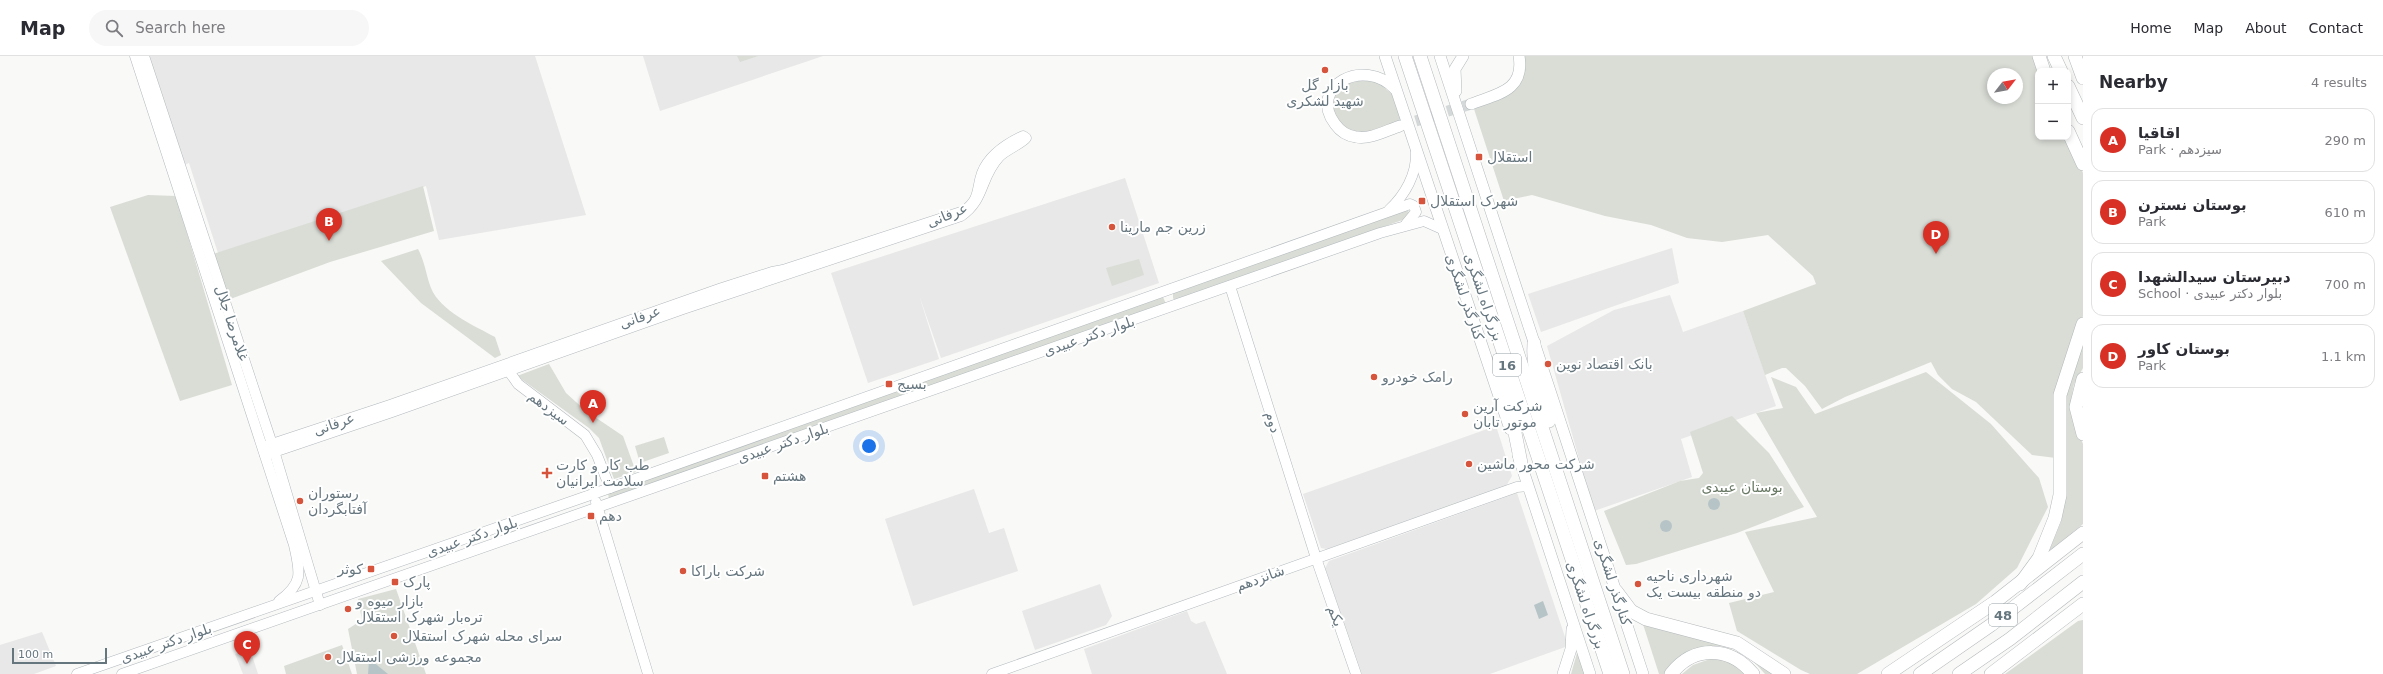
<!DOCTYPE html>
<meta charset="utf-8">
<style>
body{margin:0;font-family:"DejaVu Sans","Noto Naskh Arabic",sans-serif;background:#f7f7f7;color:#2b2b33}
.controls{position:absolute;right:12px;top:12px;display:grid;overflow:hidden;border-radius:8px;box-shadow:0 2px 6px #0003}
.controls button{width:36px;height:36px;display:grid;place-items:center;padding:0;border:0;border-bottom:1px solid #e1e1e2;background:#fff;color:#2b2b33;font:20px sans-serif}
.compass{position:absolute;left:1987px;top:12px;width:36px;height:36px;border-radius:50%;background:#fff;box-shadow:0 2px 6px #0003;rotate:59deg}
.scale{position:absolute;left:12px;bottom:10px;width:95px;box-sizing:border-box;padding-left:4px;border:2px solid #66767f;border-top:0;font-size:11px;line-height:14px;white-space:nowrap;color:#66767f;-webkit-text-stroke:3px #fff;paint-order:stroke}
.you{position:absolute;left:869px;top:390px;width:14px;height:14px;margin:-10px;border:3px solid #fff;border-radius:50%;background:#1a73e8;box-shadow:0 0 0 6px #1a73e833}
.badge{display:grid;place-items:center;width:26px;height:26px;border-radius:50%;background:#d93025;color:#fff;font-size:13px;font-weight:700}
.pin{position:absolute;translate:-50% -33px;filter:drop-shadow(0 1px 2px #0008)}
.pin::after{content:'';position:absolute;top:21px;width:14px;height:12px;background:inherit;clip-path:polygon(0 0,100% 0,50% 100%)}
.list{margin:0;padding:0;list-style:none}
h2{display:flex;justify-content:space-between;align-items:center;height:52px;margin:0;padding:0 16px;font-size:17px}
h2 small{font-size:13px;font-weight:400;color:#7c7c81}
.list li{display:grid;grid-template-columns:26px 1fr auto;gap:12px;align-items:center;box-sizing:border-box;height:64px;margin:0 8px 8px;padding:0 8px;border:1px solid #e1e1e2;border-radius:12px}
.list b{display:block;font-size:15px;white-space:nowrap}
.list p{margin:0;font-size:13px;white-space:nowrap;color:#7c7c81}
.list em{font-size:13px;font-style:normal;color:#7c7c81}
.icon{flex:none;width:22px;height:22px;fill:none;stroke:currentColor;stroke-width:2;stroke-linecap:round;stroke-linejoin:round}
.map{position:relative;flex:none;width:2083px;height:618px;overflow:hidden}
header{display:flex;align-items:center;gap:24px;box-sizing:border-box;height:56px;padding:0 20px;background:#fff;border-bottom:1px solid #e1e1e2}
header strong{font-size:19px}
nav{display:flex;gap:22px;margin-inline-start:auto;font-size:14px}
.search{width:280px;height:36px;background:#f7f7f7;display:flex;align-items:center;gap:10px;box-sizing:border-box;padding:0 14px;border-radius:22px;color:#7c7c81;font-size:15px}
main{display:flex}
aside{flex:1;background:#fff}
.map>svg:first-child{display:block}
.built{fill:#e7e8e7}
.green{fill:#d9ddd6;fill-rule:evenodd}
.water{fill:#b7c4c7}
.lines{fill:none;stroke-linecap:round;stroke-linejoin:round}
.primary-tunnel{stroke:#d4d8d9;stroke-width:11;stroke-dasharray:11 5.5;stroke-linecap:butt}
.secondary-casing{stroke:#b3b9bd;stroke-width:11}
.primary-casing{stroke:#b2b8bb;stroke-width:12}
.highway-casing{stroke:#b4b8bb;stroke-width:14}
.secondary{stroke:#fff;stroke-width:10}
.primary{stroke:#fff;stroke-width:11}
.highway{stroke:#fff;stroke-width:13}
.poi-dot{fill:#d5543b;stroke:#fff;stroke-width:1.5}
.labels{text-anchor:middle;stroke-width:4;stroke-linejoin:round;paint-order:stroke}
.shield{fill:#fff;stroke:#949fa5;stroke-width:1}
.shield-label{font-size:13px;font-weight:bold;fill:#66767f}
.poi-label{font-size:14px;fill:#66767f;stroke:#fff;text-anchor:start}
.street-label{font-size:14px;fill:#66767f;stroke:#fff}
.park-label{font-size:14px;fill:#697865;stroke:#fff}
</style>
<header>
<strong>Map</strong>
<div class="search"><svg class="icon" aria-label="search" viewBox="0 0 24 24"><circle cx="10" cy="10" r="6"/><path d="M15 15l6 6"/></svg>Search here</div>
<nav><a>Home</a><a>Map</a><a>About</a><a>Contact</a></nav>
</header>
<main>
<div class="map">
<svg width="2083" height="618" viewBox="0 0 2083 618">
<rect width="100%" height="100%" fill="#f9f9f7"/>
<g class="built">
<path d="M149,0H535L586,159L439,184L426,130L218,197L189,107L184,109Z"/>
<path d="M643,0H823L660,55Z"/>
<path d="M1125,122L1159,227L941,302L919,239L939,303L868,327L831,217Z"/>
<path d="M1672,192L1679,227L1541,276L1528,238Z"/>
<path d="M1670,239L1683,276L1743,255L1776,350L1681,383L1692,421L1594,455L1547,290L1614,254Z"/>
<path d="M1496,370L1512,420L1506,430L1327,493L1321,492L1303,438Z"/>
<path d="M974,433L989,477L1004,472L1018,515L913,550L885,463Z"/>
<path d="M1517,437L1568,590L1490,618H1362L1325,512L1329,505Z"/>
<path d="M1100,528L1112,560L1106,569L1035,594L1022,555Z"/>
<path d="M1187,555L1191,565L1196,568L1205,565L1227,618H1092L1084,593Z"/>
<path d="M42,576L56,610L34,618H0V589Z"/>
<path d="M250,593L258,618H243L235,598Z"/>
</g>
<g class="green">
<path d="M737,0H758L740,6Z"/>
<path d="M1521,0H2033L2038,15V81H2067L2083,117V260L2069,299L2056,402L2032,399L1976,346L1952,333L1938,319L1931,306L1845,341L1822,353L1805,330L1786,312H1782L1765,319L1743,255L1816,228L1813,220L1768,179L1722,186L1687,182L1651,169L1605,160L1532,139L1504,145L1474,53L1507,37ZM1993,18H2017V42H1993Z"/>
<path d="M1368,18L1393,39L1402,67L1390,72L1352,78L1333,60V34Z"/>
<path d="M423,130L434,175L330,206L225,245L210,199Z"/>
<path d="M148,139L176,140L232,329L180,345L110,151Z"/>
<path d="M1407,154L1410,157L1408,162L1175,245L1173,242V237Z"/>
<path d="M418,193C425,206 426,219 431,232C440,255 475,270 495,281L501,299L495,302L421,247L381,205Z"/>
<path d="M1139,203L1144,219L1112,230L1106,212Z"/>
<path d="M1163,241L1166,248L609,443L608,437Z"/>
<path d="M2083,277V312L2074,328L2071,343L2072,361L2083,388V468L2049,495L2061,466L2065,434L2064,353L2067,331Z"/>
<path d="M549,308L566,337L586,355L623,380L636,416L614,423L599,382L589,372L517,320Z"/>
<path d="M1926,316L1991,368L2039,422L2048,451L2017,512L1976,548L1857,618H1810L1801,614L1737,575L1729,547L1774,536L1745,476L1817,461L1756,357L1783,352L1771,321L1796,331L1815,358Z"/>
<path d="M1732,360L1769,397L1804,451L1737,477L1636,508L1626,509L1604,455L1680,425L1699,422L1703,417L1690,376Z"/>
<path d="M664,381L669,397L640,407L635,390Z"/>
<path d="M396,533L426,618H357L348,573L362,564L358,543Z"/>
<path d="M2083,564V618H2005L2078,565Z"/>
<path d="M1642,565L1732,587L1778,618H1765C1758,610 1751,602 1742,597C1716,581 1680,594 1666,618H1659Z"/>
<path d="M342,589L352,618H286L284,610Z"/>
<path d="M1579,590L1588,618H1571Z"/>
<path d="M1713,602L1728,604L1749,618H1682L1693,609Z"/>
</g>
<g class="water">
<circle cx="1714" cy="448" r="6"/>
<circle cx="1666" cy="470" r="6"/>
<path d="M1543,545L1548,559L1539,563L1534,549Z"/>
<path d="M369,605H372L388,618H368Z"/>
</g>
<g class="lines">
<path class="primary-tunnel" d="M1400,70L1471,48"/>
<g class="secondary-casing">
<g id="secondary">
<path d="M135,0L294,489C300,516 304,527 279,545"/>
<path d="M144,0L272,388L320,549"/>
<path d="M1389,154C1405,139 1417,118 1416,96"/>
<path d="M1230,230L1316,502L1356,618"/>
<path d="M508,314L518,328L585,379L597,399L610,432"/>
<path d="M263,391L390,349L722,232L772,216L783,214L964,155C981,142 976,134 982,117C989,99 1006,88 1023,80L1026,82C1023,87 1005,94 999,101C980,121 985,144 961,160L683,253L392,356L265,399"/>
<path d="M596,446L648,618"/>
<path d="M77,618L593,438L1410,148L1414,150L1416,156L1406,168"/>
<path d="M122,618L1380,177L1424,165L1442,173"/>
<path d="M992,618L1517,431L1528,430"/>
</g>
</g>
<g class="primary-casing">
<g id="primary">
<path d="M1385,0L1510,373"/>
<path d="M1440,0L1643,618"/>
<path d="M1395,33C1364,0 1307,31 1335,68C1340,75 1348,80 1356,81C1370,84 1387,74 1400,70"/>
<path d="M1456,35L1455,13L1463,0"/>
<path d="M1471,48C1497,38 1525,35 1519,0"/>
<path d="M1518,399L1590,618"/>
<path d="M1563,618L1571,593L1572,573"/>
</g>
</g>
<g class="highway-casing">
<g id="highway">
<path d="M1405,0L1610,618"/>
<path d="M1420,0L1623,618"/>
<path d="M2039,0L2044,15"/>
<path d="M2054,0L2061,15"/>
<path d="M2075,0L2083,22"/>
<path d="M2068,30L2083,62"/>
<path d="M2068,75L2083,108"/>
<path d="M1534,287C1532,314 1542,340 1549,365"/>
<path d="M1503,317L1521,407"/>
<path d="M2083,323L2076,351L2083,378"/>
<path d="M2020,528L2039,502L2055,462L2060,439V339L2083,268"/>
<path d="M1616,535L1631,555L1646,563L1737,587L1784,618"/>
<path d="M1671,618C1694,589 1730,590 1753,618"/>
<path d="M1888,618L1995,546L2083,477"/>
<path d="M1920,618L1991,569L2083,498"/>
<path d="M1959,618L2010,583L2083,526"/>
<path d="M1991,618L2083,548"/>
</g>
</g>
<use href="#secondary" class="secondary"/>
<use href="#primary" class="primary"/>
<use href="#highway" class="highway"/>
</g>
<g class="poi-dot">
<circle cx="1325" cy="14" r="4"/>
<rect x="1475" y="97" width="8" height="8" rx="2"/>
<rect x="1418" y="141" width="8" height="8" rx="2"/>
<circle cx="1112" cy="171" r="4"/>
<circle cx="1548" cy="308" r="4"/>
<circle cx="1374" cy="321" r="4"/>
<rect x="885" y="324" width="8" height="8" rx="2"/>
<circle cx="1465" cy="358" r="4"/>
<circle cx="1469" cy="408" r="4"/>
<path d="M545 411h4v4h4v4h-4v4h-4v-4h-4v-4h4z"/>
<rect x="761" y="416" width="8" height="8" rx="2"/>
<circle cx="300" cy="445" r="4"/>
<rect x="587" y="456" width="8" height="8" rx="2"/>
<rect x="367" y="509" width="8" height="8" rx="2"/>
<circle cx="683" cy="515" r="4"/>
<rect x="391" y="522" width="8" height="8" rx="2"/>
<circle cx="1638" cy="528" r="4"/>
<circle cx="348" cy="553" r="4"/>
<circle cx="394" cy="580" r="4"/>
<circle cx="328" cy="601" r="4"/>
</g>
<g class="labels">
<g class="shield">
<rect x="1493" y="298" width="28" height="22" rx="3"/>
<rect x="1989" y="548" width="28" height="22" rx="3"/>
</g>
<g class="shield-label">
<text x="1507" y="314">16</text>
<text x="2003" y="564">48</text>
</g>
<g class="poi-label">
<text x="1325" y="34" text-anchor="middle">بازار گل<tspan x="1325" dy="16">شهید لشکری</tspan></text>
<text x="1487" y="106">استقلال</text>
<text x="1430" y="150">شهرک استقلال</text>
<text x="1120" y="176">زرین جم مارینا</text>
<text x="1556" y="313">بانک اقتصاد نوین</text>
<text x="1382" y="326">رامک خودرو</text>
<text x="897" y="333">بسیج</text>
<text x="1473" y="355">شرکت آرین<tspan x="1473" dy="16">موتور تابان</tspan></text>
<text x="1477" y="413">شرکت محور ماشین</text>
<text x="556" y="414">طب کار و کارت<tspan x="556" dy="16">سلامت ایرانیان</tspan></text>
<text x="773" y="425">هشتم</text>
<text x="308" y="442">رستوران<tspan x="308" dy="16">آفتابگردان</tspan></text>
<text x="599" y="465">دهم</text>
<text x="363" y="518" text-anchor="end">کوثر</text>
<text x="691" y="520">شرکت باراکا</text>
<text x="1646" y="525">شهرداری ناحیه<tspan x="1646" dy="16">دو منطقه بیست یک</tspan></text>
<text x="403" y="531">پارک</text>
<text x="356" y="550">بازار میوه و<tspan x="356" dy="16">تره‌بار شهرک استقلال</tspan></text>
<text x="402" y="585">سرای محله شهرک استقلال</text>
<text x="336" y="606">مجموعه ورزشی استقلال</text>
</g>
<g class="street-label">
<text transform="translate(947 159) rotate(-22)" y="5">عرفانی</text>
<text transform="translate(1465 241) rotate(71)" y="5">کنارگذر لشگری</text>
<text transform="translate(1484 241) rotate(71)" y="5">بزرگراه لشگری</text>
<text transform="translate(640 261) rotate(-19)" y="5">عرفانی</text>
<text transform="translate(232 267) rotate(72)" y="5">غلامرضا جلال</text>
<text transform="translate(1089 280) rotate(-19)" y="5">بلوار دکتر عبیدی</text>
<text transform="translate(549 352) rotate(37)" y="5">سیزدهم</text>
<text transform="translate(1273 366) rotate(72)" y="5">دوم</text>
<text transform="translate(334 368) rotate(-19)" y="5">عرفانی</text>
<text transform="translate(783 387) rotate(-19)" y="5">بلوار دکتر عبیدی</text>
<text transform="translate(472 481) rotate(-19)" y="5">بلوار دکتر عبیدی</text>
<text transform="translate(1260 522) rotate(-20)" y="5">شانزدهم</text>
<text transform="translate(1613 526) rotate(72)" y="5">کنارگذر لشگری</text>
<text transform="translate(1586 549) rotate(71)" y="5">بزرگراه لشگری</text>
<text transform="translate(1336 560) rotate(71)" y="5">یکم</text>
<text transform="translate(166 587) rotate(-19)" y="5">بلوار دکتر عبیدی</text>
</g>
<g class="park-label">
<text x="1742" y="436">بوستان عیبدی</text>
</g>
</g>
</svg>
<div class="controls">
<button>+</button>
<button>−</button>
</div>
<svg class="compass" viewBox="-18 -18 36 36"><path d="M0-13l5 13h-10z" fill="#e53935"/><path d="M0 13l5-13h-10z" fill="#7c7c81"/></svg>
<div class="scale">100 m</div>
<div class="you"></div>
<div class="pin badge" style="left:593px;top:367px">A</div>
<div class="pin badge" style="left:329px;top:185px">B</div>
<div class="pin badge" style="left:247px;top:608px">C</div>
<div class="pin badge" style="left:1936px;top:198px">D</div>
</div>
<aside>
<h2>Nearby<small>4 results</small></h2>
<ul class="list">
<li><span class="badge">A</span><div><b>اقاقیا</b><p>Park · سیزدهم</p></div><em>290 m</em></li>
<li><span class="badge">B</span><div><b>بوستان نسترن</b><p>Park</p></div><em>610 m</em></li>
<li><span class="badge">C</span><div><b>دبیرستان سیدالشهدا</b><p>School · بلوار دکتر عبیدی</p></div><em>700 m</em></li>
<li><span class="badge">D</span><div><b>بوستان کاور</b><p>Park</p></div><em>1.1 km</em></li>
</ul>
</aside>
</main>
